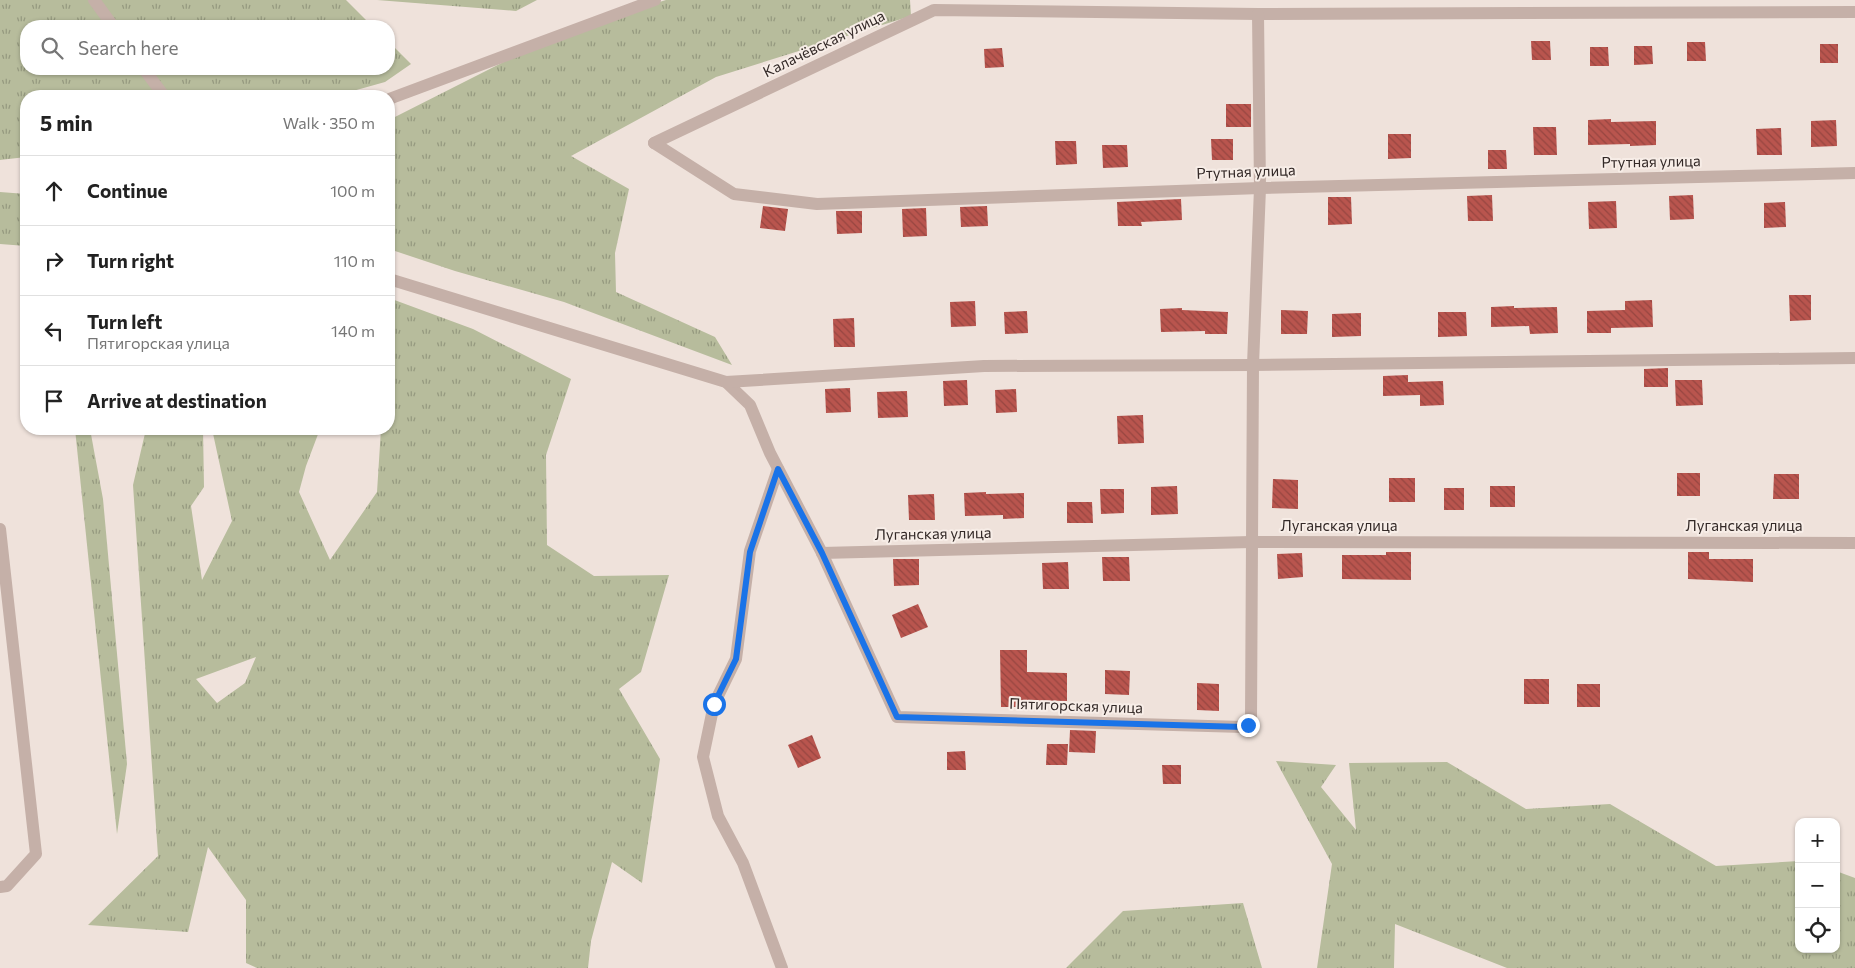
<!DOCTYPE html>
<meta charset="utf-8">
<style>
body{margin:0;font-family:Commissioner,sans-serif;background:#f6f6f6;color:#222}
.controls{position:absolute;right:15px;bottom:15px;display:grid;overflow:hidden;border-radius:10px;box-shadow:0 1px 4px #0004}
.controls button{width:45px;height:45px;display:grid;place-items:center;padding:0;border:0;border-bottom:1px solid #e0e0e0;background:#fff;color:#222;font:25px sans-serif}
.stop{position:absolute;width:15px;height:15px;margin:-11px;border:4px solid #1a73e8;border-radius:50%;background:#fff}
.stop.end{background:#1a73e8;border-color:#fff;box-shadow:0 1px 5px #0008}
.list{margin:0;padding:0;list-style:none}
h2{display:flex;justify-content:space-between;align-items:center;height:65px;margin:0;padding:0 20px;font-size:21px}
h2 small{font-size:16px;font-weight:400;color:#767676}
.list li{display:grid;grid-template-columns:32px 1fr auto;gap:15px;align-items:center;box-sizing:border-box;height:70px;padding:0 20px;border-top:1px solid #e0e0e0}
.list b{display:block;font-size:19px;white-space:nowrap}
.list p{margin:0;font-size:16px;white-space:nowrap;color:#767676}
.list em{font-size:16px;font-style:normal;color:#767676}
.icon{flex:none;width:28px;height:28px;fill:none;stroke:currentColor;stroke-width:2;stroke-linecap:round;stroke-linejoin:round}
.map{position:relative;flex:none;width:1855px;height:968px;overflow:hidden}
.search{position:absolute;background:#fff;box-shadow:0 1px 4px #0004;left:20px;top:20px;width:375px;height:55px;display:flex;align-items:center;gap:12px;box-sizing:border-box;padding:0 18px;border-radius:20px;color:#767676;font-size:19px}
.panel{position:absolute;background:#fff;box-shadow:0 1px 4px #0004;left:20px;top:90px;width:375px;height:345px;border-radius:20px}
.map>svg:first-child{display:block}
.grass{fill:url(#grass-tufts);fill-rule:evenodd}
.building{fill:url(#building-back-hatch)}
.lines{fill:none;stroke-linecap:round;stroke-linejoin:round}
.minor{stroke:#c5b0a8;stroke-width:12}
.route{stroke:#1a73e8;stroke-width:6}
.labels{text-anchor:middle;stroke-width:4;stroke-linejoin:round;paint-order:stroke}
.street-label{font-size:15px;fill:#332927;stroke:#f7ede7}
</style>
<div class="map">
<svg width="1855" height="968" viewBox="0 0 1855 968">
<defs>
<pattern id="grass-tufts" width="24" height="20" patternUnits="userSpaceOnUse" patternTransform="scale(1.25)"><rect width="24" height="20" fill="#b7bc9c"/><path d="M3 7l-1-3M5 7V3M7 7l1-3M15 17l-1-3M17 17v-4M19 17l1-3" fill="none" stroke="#95997f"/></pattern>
<pattern id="building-back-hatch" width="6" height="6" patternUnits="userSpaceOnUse" patternTransform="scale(1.25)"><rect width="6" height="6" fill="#b9554e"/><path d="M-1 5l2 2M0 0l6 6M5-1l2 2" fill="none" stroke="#974641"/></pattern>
</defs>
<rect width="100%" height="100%" fill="#efe2db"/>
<g class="grass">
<path d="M0,0H346L372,26H26V69H389V42L411,64L385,82L335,96H26V157L0,160Z"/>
<path d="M377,0H537L516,11Z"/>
<path d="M666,0H910L911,16L716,77L571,156L629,189L615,253L616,292L715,337L732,365L564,302L455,271L389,249V120L567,30Z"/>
<path d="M0,192L26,194V246L0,244Z"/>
<path d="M389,298L473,329L571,379L546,455L547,545L594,576L669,575L641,672L619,689L660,759L642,883L612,862L591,941L588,968H257L246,963V900L208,847L188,932L88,925L158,856L133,485L146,429H203L204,487L191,506L202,580L232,521L212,429H320L306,466L299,492L330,560L377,492L381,429H389ZM256,657L245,683L217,703L196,679Z"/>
<path d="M75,429H90L103,499L127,764L117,834Z"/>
<path d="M1276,761L1336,765L1321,787L1356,830L1349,763L1447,762L1526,809L1610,804L1716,866L1799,861V949H1836V871L1855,878V968H1507L1395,924L1394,968H1317L1332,864Z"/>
<path d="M1243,903L1262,968H1066L1123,911Z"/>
</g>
<g class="building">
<path d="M1531,41H1550L1551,60H1532Z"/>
<path d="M1687,42H1705L1706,61H1687Z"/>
<rect x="1820" y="44" width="18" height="19"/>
<path d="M1634,46H1652L1653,64L1634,65Z"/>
<path d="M1590,47H1608L1609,66H1590Z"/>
<path d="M1002,48L1004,67L985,68L984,49Z"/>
<rect x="1226" y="104" width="25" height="23"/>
<path d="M1611,119V122L1656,121V145L1630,146V144L1588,145V120Z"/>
<path d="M1836,120L1837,146L1811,147V121Z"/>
<path d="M1533,127H1556L1557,155H1534Z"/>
<path d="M1781,128L1782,155H1757L1756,129Z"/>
<path d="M1388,134H1411V158L1388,159Z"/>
<path d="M1211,139H1233V160H1212Z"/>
<path d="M1055,141H1076L1077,164L1056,165Z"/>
<path d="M1102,145H1127L1128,167L1103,168Z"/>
<path d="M1488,150H1506L1507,169H1488Z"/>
<path d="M1492,195L1493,221H1468L1467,196Z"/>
<path d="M1693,195L1694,219L1670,220L1669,196Z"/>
<path d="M1328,197H1351L1352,224L1328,225Z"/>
<path d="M1181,199L1182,220L1141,222L1142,226H1118L1117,202Z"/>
<path d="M1616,201L1617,228L1589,229L1588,202Z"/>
<path d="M1785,202L1786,227L1764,228V203Z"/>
<path d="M763,206L788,209L785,231L760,228Z"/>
<path d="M987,206L988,226L961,227L960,207Z"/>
<path d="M926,208L927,236L903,237L902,209Z"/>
<path d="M836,211H862V233L837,234Z"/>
<path d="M1789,295H1811V320L1790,321Z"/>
<path d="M1652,300L1653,327L1611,328V333H1587V311L1625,310V301Z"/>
<path d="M975,301L976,326L951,327L950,302Z"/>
<path d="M1514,306V308L1557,307L1558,333L1530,334L1529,326L1491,327V307Z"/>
<path d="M1182,308V310L1228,312L1227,334H1205V331L1161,332L1160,309Z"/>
<path d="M1281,310L1308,311L1307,334H1281Z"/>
<path d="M1027,311L1028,333L1005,334L1004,312Z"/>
<path d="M1438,312H1466L1467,336L1438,337Z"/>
<path d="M1361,313V336L1332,337V314Z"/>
<path d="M854,318L855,347H834L833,319Z"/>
<path d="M1668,368V387H1644V369Z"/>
<path d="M1408,375V382L1443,381L1444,405L1420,406V395L1383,396V376Z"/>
<path d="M967,380L968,405L944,406L943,381Z"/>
<path d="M1675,380H1702L1703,405L1676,406Z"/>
<path d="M850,388L851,412L826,413L825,389Z"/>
<path d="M1016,389L1017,412L996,413L995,390Z"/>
<path d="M907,391L908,417L878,418L877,392Z"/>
<path d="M1143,415L1144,443L1118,444L1117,416Z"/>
<rect x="1677" y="473" width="23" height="23"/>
<path d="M1774,474H1799V499H1773Z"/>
<rect x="1389" y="478" width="26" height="24"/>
<path d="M1273,479L1298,480V509L1272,508Z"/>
<path d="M1177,486L1178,514L1151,515V487Z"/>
<rect x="1490" y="486" width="25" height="21"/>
<rect x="1444" y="488" width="20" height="22"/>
<path d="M1100,489H1124V513L1101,514Z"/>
<path d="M986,492V494L1024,493V518L1003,519V515L965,516L964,493Z"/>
<path d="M934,494L935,520H909L908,495Z"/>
<path d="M1067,502H1092L1093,523H1067Z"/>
<path d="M1386,552H1411V580L1342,579V555H1386Z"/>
<path d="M1688,552H1709V559H1753V582L1688,579Z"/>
<path d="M1302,553L1303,577L1278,579L1277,554Z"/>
<path d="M1102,557H1129L1130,581H1103Z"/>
<path d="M893,559H919V585L894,586Z"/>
<path d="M1068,562L1069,589H1043L1042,563Z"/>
<path d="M918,604L928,627L901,638L892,615Z"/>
<path d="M1000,650H1027V672L1067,673V701L1025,700V707H1001Z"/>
<path d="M1105,670L1130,671L1129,695L1105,694Z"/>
<rect x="1524" y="679" width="25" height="25"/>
<path d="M1197,683L1219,684V711L1197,710Z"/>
<rect x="1577" y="684" width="23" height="23"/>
<path d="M1070,730L1096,731L1095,753L1069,752Z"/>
<path d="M812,735L821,758L798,768L788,745Z"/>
<path d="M1047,744H1068L1067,765H1046Z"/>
<path d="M965,751L966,770H947V752Z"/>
<path d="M1162,765H1181V784H1163Z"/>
</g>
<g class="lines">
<g class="minor">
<path d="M94,0L113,26"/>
<path d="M144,69L164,96"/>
<path d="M389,99L655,0"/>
<path d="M654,143L934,10L1258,14L1855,12"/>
<path d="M654,143L734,194L817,204L1260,188L1855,173"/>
<path d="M389,279L726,382L750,405L770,453L822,553L897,717L1243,727L1248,725L1251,719L1253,365L1260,188L1258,14"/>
<path d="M726,382L984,366L1253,365L1855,358"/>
<path d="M778,469L750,551L736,659L714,704L703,757L718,816L743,863L782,968"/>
<path d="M0,529L36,854L7,886L0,887"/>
<path d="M822,553L1251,542L1855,543"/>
</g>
</g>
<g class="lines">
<path class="route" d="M714,704L736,659L750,552L778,469L822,553L897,717L1243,727L1248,725"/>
</g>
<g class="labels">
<g class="street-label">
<text transform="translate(824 44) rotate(-26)" y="5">Калачёвская улица</text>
<text transform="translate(1651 162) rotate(-1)" y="5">Ртутная улица</text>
<text transform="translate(1246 172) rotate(-2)" y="5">Ртутная улица</text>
<text x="1339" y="531">Луганская улица</text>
<text x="1744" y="531">Луганская улица</text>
<text transform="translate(933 534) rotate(-1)" y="5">Луганская улица</text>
<text transform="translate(1076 706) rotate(2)" y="5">Пятигорская улица</text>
</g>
</g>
</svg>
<div class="controls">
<button>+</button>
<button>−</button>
<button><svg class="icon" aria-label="locate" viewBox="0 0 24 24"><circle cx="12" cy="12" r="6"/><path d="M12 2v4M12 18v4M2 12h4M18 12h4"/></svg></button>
</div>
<div class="stop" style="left:714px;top:704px"></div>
<div class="stop end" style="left:1248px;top:725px"></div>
<div class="search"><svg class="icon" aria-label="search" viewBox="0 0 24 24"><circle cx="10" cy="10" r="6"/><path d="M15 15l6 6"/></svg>Search here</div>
<section class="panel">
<h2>5 min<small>Walk · 350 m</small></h2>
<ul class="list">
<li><svg class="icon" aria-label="ahead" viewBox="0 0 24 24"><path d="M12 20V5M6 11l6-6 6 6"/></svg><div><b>Continue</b></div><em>100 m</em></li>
<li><svg class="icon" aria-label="right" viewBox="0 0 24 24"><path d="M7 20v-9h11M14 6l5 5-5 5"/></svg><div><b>Turn right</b></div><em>110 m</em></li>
<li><svg class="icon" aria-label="left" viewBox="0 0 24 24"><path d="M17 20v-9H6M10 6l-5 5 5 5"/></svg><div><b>Turn left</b><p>Пятигорская улица</p></div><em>140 m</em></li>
<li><svg class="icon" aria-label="arrive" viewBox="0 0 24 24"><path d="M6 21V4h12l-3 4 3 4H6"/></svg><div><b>Arrive at destination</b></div></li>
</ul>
</section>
</div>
